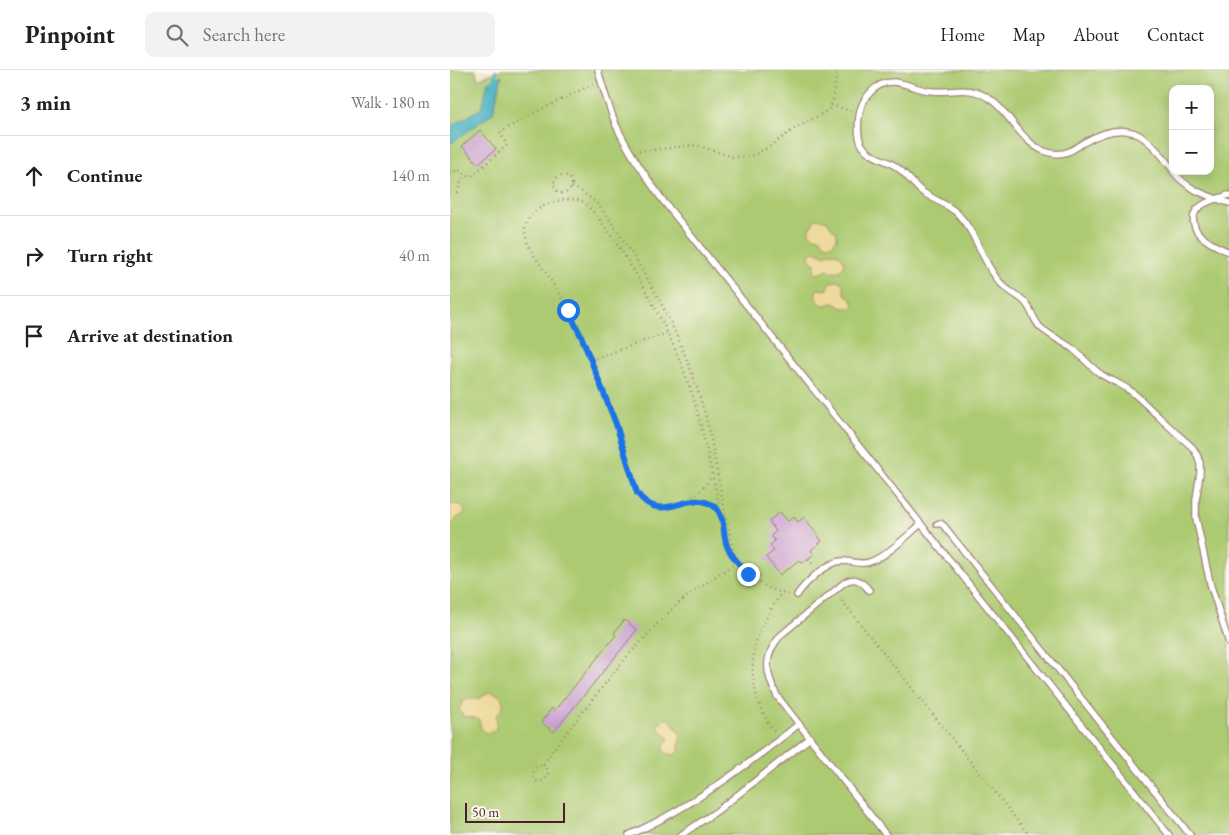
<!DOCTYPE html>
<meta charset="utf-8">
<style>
body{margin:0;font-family:"EB Garamond",serif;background:#f2f2f2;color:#202124}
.controls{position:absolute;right:15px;top:15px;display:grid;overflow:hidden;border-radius:10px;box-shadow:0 2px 12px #0003}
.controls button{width:45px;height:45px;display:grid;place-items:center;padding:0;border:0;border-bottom:1px solid #e0e0e0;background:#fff;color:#202124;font:25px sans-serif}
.scale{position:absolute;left:15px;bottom:12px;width:100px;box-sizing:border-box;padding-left:5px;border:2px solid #4a1f2b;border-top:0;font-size:14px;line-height:18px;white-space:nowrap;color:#4a1f2b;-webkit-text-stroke:4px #fbf7ec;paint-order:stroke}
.stop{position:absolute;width:15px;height:15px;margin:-11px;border:4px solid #1a73e8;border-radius:50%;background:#fff}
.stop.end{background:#1a73e8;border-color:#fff;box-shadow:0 1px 5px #0008}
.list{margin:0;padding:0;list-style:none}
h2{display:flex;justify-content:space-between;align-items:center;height:65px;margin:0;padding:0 20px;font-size:21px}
h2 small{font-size:16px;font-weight:400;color:#757577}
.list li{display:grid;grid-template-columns:32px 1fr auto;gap:15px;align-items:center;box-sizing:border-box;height:80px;padding:0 20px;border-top:1px solid #e0e0e0}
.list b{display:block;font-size:19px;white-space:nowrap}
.list em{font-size:16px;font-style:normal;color:#757577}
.icon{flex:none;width:28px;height:28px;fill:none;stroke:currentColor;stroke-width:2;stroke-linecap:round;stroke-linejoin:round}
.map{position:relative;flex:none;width:779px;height:765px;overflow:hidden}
header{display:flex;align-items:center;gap:30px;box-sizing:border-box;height:70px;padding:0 25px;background:#fff;border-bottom:1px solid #e0e0e0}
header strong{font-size:24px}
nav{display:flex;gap:28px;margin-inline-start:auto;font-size:18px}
.search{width:350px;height:45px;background:#f2f2f2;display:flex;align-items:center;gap:12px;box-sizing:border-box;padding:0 18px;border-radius:10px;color:#757577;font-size:19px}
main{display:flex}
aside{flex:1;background:#fff}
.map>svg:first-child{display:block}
.green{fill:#acca71;stroke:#7b744e;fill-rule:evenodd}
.sand{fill:#eeda9e;stroke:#9c7c64}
.water{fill:#45b1c2;stroke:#486876}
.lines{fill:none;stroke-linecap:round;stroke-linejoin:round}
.stream{stroke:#45b1c2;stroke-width:4}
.building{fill:#c89ecf}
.lane-casing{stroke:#a08078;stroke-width:8}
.path{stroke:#a08078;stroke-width:2.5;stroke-dasharray:1 4;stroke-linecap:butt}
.lane{stroke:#fff;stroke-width:5.5}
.route{stroke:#1a73e8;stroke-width:6}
</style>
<header>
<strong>Pinpoint</strong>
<div class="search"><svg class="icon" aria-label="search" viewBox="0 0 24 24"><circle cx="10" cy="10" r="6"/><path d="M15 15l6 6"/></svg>Search here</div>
<nav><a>Home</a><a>Map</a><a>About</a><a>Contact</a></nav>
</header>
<main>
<aside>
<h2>3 min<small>Walk · 180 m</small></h2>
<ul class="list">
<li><svg class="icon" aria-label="ahead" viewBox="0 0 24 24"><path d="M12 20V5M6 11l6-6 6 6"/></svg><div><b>Continue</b></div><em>140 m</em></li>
<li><svg class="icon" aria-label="right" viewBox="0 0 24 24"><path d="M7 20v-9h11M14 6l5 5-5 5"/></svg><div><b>Turn right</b></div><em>40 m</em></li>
<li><svg class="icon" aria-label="arrive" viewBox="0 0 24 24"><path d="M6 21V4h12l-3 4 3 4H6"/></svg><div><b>Arrive at destination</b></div></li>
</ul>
</aside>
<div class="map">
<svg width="779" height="765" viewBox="0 0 779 765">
<rect width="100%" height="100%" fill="#fbf7ec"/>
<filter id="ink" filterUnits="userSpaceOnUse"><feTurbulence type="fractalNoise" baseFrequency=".02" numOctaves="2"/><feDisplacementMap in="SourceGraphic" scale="10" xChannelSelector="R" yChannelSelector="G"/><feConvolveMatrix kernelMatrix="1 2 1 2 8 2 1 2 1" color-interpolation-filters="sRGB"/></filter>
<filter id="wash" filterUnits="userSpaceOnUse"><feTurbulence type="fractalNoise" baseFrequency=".0096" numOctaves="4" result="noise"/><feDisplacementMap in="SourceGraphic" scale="20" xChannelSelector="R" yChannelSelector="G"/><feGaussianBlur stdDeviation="1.12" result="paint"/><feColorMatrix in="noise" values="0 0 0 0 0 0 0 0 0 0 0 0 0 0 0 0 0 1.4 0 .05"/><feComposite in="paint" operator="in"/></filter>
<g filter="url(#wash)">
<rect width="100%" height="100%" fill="#f5e0c5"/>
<path class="green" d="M0,0H25L28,9L51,0H779V765H0ZM723,19H760V101H723Z"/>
<g class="sand">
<path d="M368,148L377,151L382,158L387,163V169L382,174L377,175L373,172L371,168L364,167L359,163V158L363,154L364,150Z"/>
<path d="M366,181L374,186L380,182C402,184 396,209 377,199L372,203L367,204L364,201L365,194L360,191L359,187L360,183Z"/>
<path d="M387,211C396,212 392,218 395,224L402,230L404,235L401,238H393L384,233C381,233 379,234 376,235C367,235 364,226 367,219L377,220L381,212Z"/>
<path d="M0,434L11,435L15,441L13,445C4,447 6,453 0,455Z"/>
<path d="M39,622C47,622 56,629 52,639C50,644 50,640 47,645C45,649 48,653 46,657C45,662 37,665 33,661C30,658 30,653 29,650L24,648L13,646L9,639L13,631L18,629H28Z"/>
<path d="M214,649H219C221,651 231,664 231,667C231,669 229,670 229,672C228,680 233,682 222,685C218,684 214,683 213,677L218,670V667L210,661L208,655Z"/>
</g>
<path class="water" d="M52,5L43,43L0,74V57L32,38L38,12Z"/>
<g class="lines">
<path class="stream" d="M43,13L46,2"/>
</g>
<g id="blocks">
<g class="building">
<path d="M30,60L46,79L28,94L12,76Z"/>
<path d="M330,442L338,451L344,447L348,452L354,447L372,471L361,480L364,484L353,493L349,490L330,505L316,487L324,481L320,475L325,471L321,466L326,461L319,451Z"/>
<path d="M174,550L187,560L104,662L91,652L102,638L104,641L166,565L164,563Z"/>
</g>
</g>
</g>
<g filter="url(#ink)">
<use href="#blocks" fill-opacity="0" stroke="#a08078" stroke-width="1"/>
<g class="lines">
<g class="lane-casing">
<g id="lane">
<path d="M148,0C153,19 159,37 166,55C178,81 195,105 211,128L719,765"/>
<path d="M723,100C695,63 678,47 633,73C623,80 614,86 601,83C573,78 562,44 540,29C518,14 505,23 482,21C468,20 456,13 444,12C426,11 411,29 409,46C408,55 407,67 412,75C419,87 435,89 445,96C455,102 461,112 470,120C481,129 496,133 507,143C525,161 530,185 545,206C549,212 554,217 560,221C565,225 570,227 574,231C581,238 583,249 590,257C600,266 612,271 623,279C633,287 641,298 652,305C662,311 673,315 682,322C691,329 699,338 708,346C719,357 731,367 743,378L748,387L750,393V403L746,430V448L760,513L779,573"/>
<path d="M723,101C737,120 758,126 779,133"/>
<path d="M779,125C766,129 739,134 744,154C745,160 749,165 755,169C762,175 771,178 779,182"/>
<path d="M487,454L490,453L494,456L740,765"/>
<path d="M419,520C412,512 406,506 395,512L331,565C313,586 315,602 327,626L436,765"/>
<path d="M347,525C355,513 377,492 392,491C403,491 412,496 422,491C438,485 458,465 471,454"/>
<path d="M179,765C241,738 296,696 349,654"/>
<path d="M231,765L267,741L360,668"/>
</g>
</g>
<g class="path">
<path d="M381,35L401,41"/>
<path d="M189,80H201L246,75L283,87L300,86L308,83L319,77L341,61L373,43L378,40L381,35L383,29L387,0"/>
<path d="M0,103L8,100L21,107L57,75L50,62L82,44L143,14"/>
<circle cx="113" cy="114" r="9"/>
<path d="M122,117C149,128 162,153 177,176C210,226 236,279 253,337C259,356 262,376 266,396C271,423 277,450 282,478C293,504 310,518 338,524"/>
<path d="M7,123L14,103"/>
<path d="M141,290L217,263"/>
<path d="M238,430L250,421L262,406"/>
<path d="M358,489L364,495"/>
<path d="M389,527L579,765"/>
<path d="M324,661C316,651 311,640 307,627C295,585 309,557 332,522"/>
<path d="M93,695C100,699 99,706 93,711H87C82,706 82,702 87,696L93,695L102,681L173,591L208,553L222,539L239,525L288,491C283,486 279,482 277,475C273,465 273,452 271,442C262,406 255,369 245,334C228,276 198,221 165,171C158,162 140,134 131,131C125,129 118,129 112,130C96,133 74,143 75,162C76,178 90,193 98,206C105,217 113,229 119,242C137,278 152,316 166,354C174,377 177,401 187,423C197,437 213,441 229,435C236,433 241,429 248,430C258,431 265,437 271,444"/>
</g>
<use href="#lane" class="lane"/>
</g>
</g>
<g class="lines" filter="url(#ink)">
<path class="route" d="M118,240L132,268L166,354L187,423C213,458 238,416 265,437C276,447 272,463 277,476C281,487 291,495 298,504"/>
</g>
</svg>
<div class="controls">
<button>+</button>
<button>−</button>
</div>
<div class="scale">50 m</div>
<div class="stop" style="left:118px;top:240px"></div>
<div class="stop end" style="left:298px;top:504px"></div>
</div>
</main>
